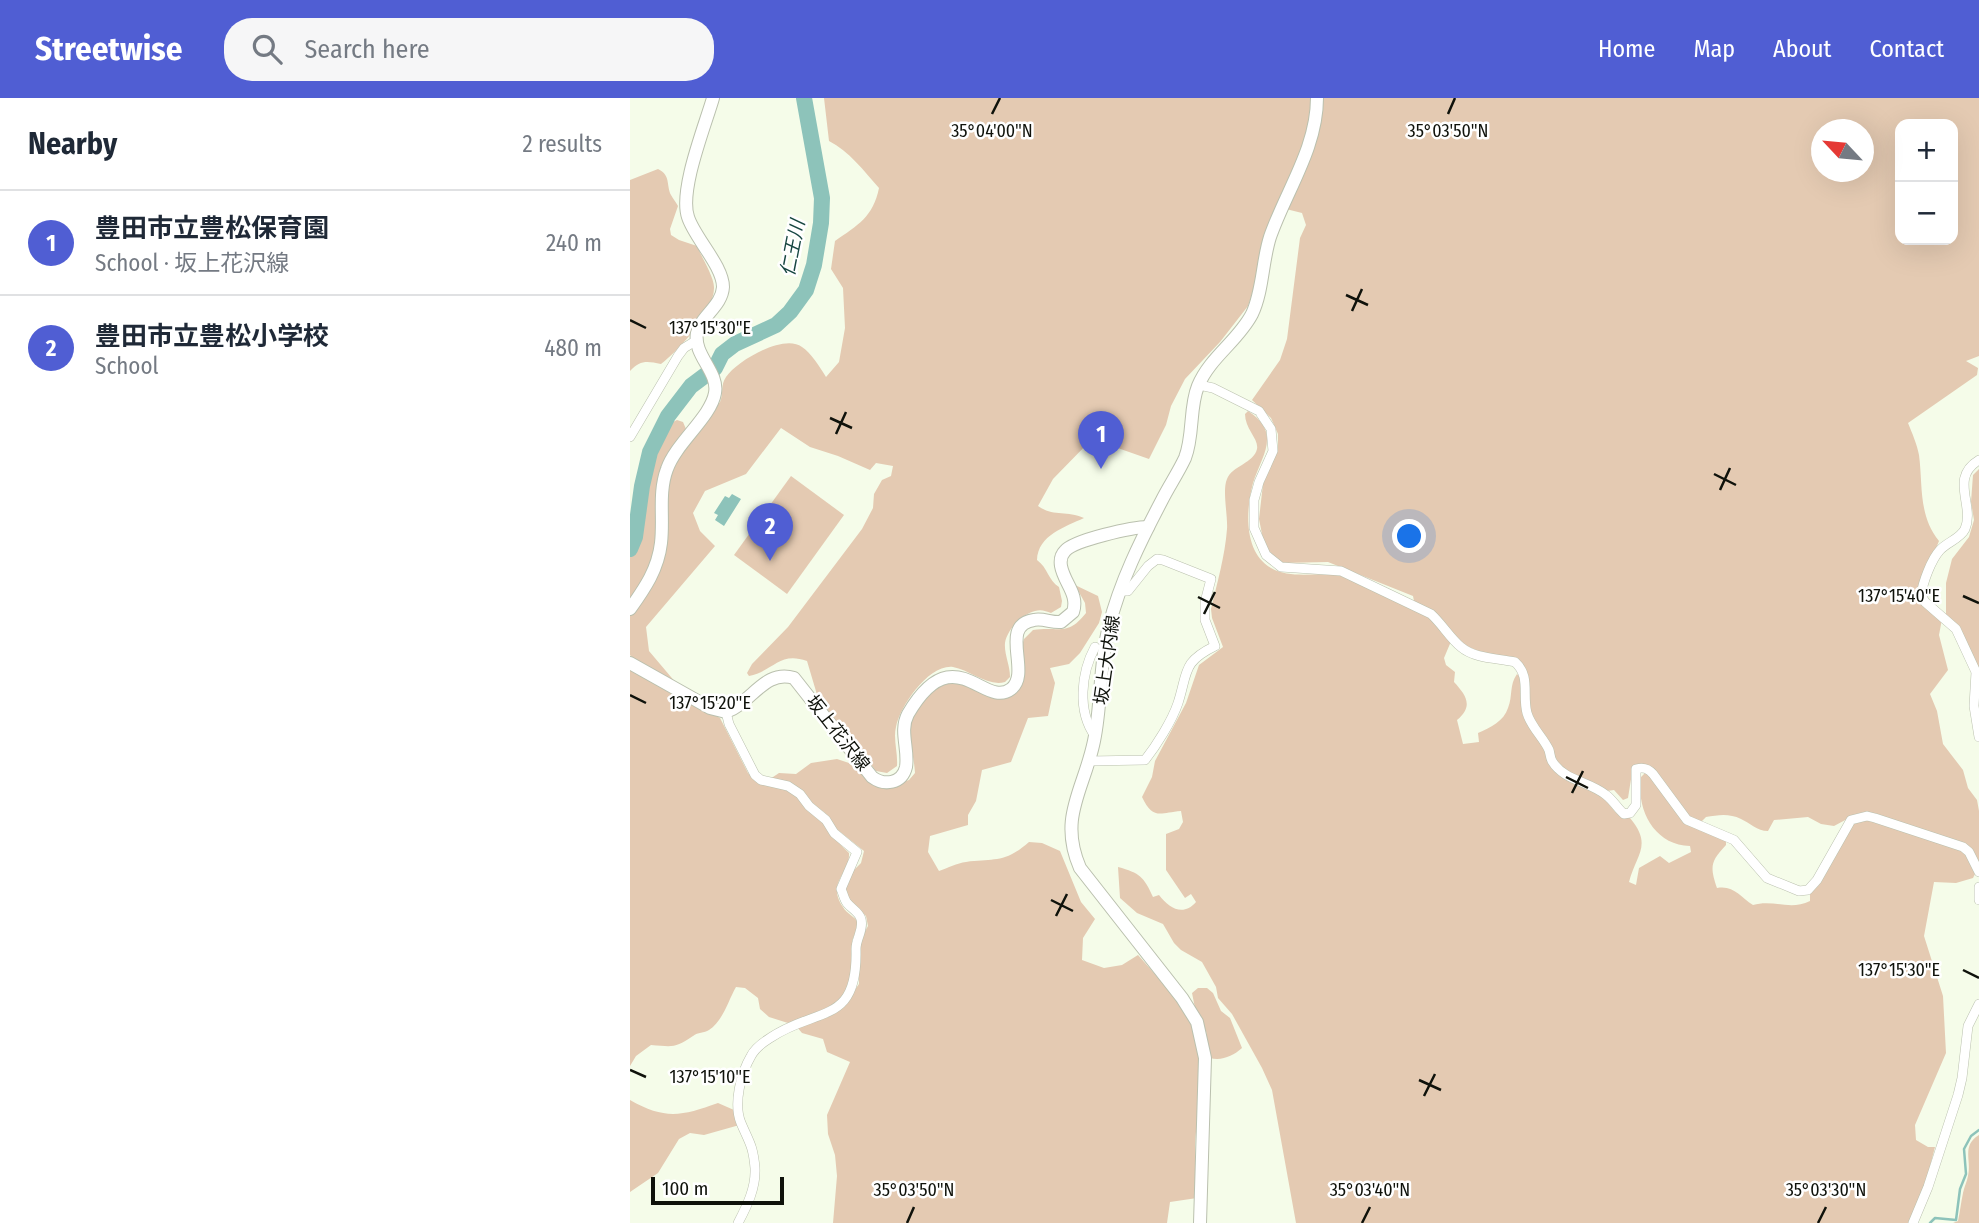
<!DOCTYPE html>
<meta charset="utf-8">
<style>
body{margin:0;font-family:"Fira Sans Condensed","Noto Sans JP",sans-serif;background:#f6f6f7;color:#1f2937}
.controls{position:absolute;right:21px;top:21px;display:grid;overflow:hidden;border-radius:14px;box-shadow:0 7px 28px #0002}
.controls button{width:63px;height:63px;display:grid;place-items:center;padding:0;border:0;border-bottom:2px solid #e0e1e3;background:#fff;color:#1f2937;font:35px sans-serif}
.compass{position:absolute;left:1181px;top:21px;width:63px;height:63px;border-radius:50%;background:#fff;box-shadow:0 7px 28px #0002;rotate:296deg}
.scale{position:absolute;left:21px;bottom:18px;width:133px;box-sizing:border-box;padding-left:7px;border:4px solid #0f120b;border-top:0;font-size:19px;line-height:24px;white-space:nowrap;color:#0f120b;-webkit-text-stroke:5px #fff;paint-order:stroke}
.you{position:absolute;left:780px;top:439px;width:24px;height:24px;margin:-18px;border:5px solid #fff;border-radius:50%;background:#1a73e8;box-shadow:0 0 0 10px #1a73e833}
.badge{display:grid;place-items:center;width:46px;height:46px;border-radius:50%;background:#505ed3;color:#fff;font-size:23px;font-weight:700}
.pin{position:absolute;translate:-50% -58px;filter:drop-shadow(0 2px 4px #0008)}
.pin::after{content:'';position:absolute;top:37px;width:24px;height:21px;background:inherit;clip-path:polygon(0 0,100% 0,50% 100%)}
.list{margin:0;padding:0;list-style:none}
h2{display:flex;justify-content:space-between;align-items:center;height:91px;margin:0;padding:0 28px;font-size:30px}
h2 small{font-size:23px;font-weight:400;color:#747a83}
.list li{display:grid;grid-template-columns:46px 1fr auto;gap:21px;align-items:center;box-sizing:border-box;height:105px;padding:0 28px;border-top:2px solid #e0e1e3}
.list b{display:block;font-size:26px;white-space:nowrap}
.list p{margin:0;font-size:23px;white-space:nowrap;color:#747a83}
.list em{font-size:23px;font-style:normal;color:#747a83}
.icon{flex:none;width:38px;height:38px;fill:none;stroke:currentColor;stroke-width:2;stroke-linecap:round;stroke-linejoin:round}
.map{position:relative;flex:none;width:1349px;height:1125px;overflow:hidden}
header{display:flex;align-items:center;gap:42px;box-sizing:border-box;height:98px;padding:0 35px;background:#505ed3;color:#fff}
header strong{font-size:33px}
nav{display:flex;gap:38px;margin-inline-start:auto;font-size:24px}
.search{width:490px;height:63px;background:#f6f6f7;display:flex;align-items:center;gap:18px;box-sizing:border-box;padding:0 24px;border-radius:28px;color:#747a83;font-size:26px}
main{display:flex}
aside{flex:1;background:#fff}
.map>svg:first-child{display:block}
.green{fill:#e4cab2;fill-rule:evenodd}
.water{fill:#8dc3ba}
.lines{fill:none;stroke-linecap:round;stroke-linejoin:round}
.stream{stroke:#8dc3ba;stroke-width:2.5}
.river{stroke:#8dc3ba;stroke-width:16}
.minor-casing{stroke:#bac0ae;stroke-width:10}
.major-casing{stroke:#bac0ae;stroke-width:14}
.minor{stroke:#fff;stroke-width:9}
.major{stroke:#fff;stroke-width:12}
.ticks{fill:none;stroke:#0f120b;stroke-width:2.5}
.labels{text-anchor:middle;stroke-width:5;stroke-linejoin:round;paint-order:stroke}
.street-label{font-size:18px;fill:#0f120b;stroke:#fff}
.water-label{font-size:19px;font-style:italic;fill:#174741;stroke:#fff}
.ticks-label{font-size:18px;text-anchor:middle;fill:#0f120b;stroke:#fff;stroke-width:5;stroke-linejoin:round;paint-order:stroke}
</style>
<header>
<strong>Streetwise</strong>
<div class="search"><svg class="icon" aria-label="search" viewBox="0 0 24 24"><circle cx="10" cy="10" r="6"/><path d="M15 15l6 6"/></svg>Search here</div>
<nav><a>Home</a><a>Map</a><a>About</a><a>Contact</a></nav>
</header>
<main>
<aside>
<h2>Nearby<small>2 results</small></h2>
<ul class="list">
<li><span class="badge">1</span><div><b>豊田市立豊松保育園</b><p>School · 坂上花沢線</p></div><em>240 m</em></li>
<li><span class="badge">2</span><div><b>豊田市立豊松小学校</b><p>School</p></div><em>480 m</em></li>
</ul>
</aside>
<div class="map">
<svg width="1349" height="1125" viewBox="0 0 1349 1125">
<rect width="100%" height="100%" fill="#f5fce9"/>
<g class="green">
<path d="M194,0H683V16L618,208L590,244L555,281L541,308L536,327L519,361L462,341L423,381L408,408C423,419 436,412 454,420C435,429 408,437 407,462C418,470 418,482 429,489L432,503L431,509L421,515C416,513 411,511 405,513C392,516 377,532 375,545C374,556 380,567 380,579L375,584C358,589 340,572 323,569C299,566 270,608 266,629C263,641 268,655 267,668L257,675L246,673L188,600L177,563C149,553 144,573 119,578L117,575L122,566L158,529L232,431L243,410L244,396L252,382L261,378L263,368L246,365L240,372L208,358L180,349L151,330L116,376L75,393L63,415L70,433L85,448L16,529L19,553L52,592L4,562L0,557V518L24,482L37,387L51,353L90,304C94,294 90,288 96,279C107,263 154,235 172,249C181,255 190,269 196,279L209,264L215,230L213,190L201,171L205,143C228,127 243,119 249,90C234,73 219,53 199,43Z"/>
<path d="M690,0H1349V258L1336,263L1348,270L1347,277L1278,325C1282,335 1287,346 1289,357C1293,387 1288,417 1309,443L1290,489L1312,521L1309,537L1318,572L1300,596L1307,613L1313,646L1333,672L1338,690L1347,702L1349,713V765L1344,756L1256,720H1219L1204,728L1191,726L1178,719L1144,722L1138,733C1127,733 1120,725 1111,721C1099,715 1088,717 1076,719L1069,726L1059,721L1026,674L1002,675L998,700L993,702L984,692L977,693L940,678L927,666L902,620L899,611L895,569L889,563L848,553L837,548L826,540L813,522L784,503L783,498L698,464L651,465L643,458L634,446L629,421L633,386L648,352V336L641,320L622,302L650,262L657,241L670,140L676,127L672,115L656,111ZM1270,26H1323V142H1270ZM1192,32H1234V74H1192Z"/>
<path d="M28,71C41,77 36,87 41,97C43,101 46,104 48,108L40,131L41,137L49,142L67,148C71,158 84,179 84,189C85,213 49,252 31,266C17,263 10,262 0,273V82Z"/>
<path d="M618,313C652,335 632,357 623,385C616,411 613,454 641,470C662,482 689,473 711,478L799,518L822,541L814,560L816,567L825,574L824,584C836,597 844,608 827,622L833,646L849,644L848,635C860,630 874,623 878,610C883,598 879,587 887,576L892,581L891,596L918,656L916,661L922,669C938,679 956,687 971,698C983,707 983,719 1000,720C1023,747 1006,757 999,784L1006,787L1009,770L1030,758L1039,765L1061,754L1060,748C1024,747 1006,711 1011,679L1016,674L1056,724L1069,732L1096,741V747C1080,764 1080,769 1087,790C1104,787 1110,799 1123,807C1143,801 1160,813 1180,803V794L1188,788L1193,781V775L1223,725L1236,722L1324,748L1338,757L1345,776L1343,780L1326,785L1304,784L1294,838L1313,898L1316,955L1285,1027L1286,1042L1298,1049H1305L1297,1080L1280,1125H666L642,992L632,970L602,916L588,900L586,889L572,864L551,852L544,845L533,826L507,815L490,800L488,769C510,775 514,779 523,799L529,797C539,810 553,819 566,804L561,796L555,800L536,772V736L549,731L553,724L551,713C529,715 523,722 512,699L522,679L525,663L556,605L569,567L593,549L582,520L581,511C587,485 595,458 597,431C598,418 592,392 597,381C602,368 624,365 627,351C629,341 615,331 615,316Z"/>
<path d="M47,322L53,324L56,331L40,353L27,428L24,458L16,482L0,504V459L7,447L13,425L16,381L32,339L39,326Z"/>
<path d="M1349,371V572L1316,517V485L1322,461L1339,439L1344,422L1341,404L1343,377Z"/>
<path d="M161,378L214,417L157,496L104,457Z"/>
<path d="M445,487L468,498L472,514L469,525L450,555L439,566L420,570L425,585L418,618L398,620L381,664L352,672L346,703L338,717V727L300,738L298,754L309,773C318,770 327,765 336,764C364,760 374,766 399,744L412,745L430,753L451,804L465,821L453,840L452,862L474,870L492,867L508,857C528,880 550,902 563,930C578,962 567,1012 565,1047C565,1065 566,1083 567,1100L540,1104L537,1125H203L207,1078L205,1057L198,1036L197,1017L220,964L197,954L193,941L172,935L167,929L219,900L229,886V844L238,828L236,818L214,798L220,776L231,765L234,753L204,729L194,714L140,681L149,675L166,676L181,665L207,661L219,665L247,686L261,688L279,682L285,675C284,658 279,644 280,626C280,618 288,610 293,603C316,570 346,588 377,599L394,541L403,532C430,528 437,539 456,515L455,505Z"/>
<path d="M0,572L90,620L118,675L126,681L161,692L169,698L175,710L188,718L206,742L219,755C220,777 196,784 213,809C217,816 224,818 229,825L222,843L224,875L212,899L199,910L158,925L139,919L130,911L128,900L115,890L106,889C98,903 93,923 79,932C74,935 68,934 63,938C45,950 44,949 21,947L6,958L0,968Z"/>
<path d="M568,890H577L583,895L591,913L600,920L612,950C603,958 592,963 580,960L576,933L565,910L562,895Z"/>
<path d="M0,1002C35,1022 52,1018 88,1005L104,1012L113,1026L74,1037L60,1035L49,1041L28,1075L0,1094Z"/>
<path d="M1349,1037V1125H1323L1328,1123C1330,1114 1331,1104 1333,1095C1334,1089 1337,1084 1338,1078C1342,1062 1331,1048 1349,1037Z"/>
</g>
<path class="water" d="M102,396L111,401L94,428L85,422L88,417L84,415L95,398L99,400Z"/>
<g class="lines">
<path class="stream" d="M1300,1125L1305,1120L1326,1122L1330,1091L1336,1076L1334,1051L1341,1038L1349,1032"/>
<path class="river" d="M0,451L5,439L12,388L20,354L38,318L61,288L85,270L92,256L105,246L146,227L160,214L176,192L184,167L191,125L192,100L174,0"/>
<g class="minor-casing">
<g id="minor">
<path d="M569,287L583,290L629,313L641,331L643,353L629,384L624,402V430L636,457L651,469L711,473L801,516C812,526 820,540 831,549C845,561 868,560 885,564C901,578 892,597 897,615C901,629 913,639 919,652C920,655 920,659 922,663C934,683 959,683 976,697C983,702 987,710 994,716L1000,715L1006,707V671C1013,669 1018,670 1023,676L1057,722L1104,742L1137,780L1169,793L1178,792L1187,782L1221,722L1237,718L1245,720L1333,749L1339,754L1349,774"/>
<path d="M0,339L48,258L54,250L67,242"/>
<path d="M1349,362C1319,380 1345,407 1335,431C1330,441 1317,444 1310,452C1301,462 1293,484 1291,497L1295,504L1326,531L1346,574L1344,608L1349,639"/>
<path d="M465,549C451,575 447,613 465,638"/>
<path d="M96,614L99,626L125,677L131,682L158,688L170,696L179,708L196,722L204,735L227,754L211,791C213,795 214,801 217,805C222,811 229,814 231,821C234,832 226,840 226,851C228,928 187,908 140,940C132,945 125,950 121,958C111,975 103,1006 111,1025C119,1044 123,1047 125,1070C126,1090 117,1108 108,1125"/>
<path d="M460,663L515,662C526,648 542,623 548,605C558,574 552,564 585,548L575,522V504L581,481L533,462L527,461L518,468L498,493H490"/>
<path d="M1349,789V802"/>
<path d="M1283,1125L1298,1089L1328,997L1332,980L1338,928L1349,906"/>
</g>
</g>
<g class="major-casing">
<g id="major">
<path d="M0,511C15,490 28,471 31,445C34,420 28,395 37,371C46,345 81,319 85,295C89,274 63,257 67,235C71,218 92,208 93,189C93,168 64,139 58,119C49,92 75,28 83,0"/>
<path d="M0,565L80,610L96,614C122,605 134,571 164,580L242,679C254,688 272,686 276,669C279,651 269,633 278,616C324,537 354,612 381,591C402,575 368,527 404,522C413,520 422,525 431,524L443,514C449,496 434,485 431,468C430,462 431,457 435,453C444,442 503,429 518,429"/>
<path d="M570,1125L575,960L567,924L552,900L450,770C428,719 454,692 464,643C472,605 469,566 479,528C490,484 511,442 532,402C539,388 548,375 555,360C564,337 559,310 568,288C580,259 608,243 622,216C633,193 632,164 640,139C656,93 687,50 687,0"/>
</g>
</g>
<use href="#minor" class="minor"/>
<use href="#major" class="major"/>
</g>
<path class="ticks" d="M362,16L370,0M818,16L825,0M716,197L738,207M722,213L732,191M0,222L16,230M200,320L222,330M206,336L216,314M1084,376L1106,387M1090,392L1100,370M1333,498L1349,505M568,499L590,510M574,516L585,494M0,597L16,605M936,679L958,690M942,695L953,673M421,802L443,813M426,818L437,796M1333,872L1349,880M0,972L16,979M789,982L811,992M794,998L805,976M277,1125L284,1109M732,1125L740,1109M1188,1125L1196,1109"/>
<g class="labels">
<g class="street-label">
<text transform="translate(477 562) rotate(-82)" y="6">坂上大内線</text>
<text transform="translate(208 635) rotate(52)" y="6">坂上花沢線</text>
</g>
<g class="water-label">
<text transform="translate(162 150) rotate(-79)" y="7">仁王川</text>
</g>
</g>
<g class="ticks-label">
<text x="362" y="39">35°04'00"N</text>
<text x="818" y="39">35°03'50"N</text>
<text x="80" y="236">137°15'30"E</text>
<text x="1269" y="504">137°15'40"E</text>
<text x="80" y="611">137°15'20"E</text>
<text x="1269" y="878">137°15'30"E</text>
<text x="80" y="985">137°15'10"E</text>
<text x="284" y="1098">35°03'50"N</text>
<text x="740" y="1098">35°03'40"N</text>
<text x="1196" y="1098">35°03'30"N</text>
</g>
</svg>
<div class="controls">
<button>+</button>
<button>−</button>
</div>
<svg class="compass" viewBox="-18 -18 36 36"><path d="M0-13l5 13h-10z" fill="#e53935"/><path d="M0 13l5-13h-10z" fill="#747a83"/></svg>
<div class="scale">100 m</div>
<div class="you"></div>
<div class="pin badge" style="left:471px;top:371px">1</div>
<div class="pin badge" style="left:140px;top:463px">2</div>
</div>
</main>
